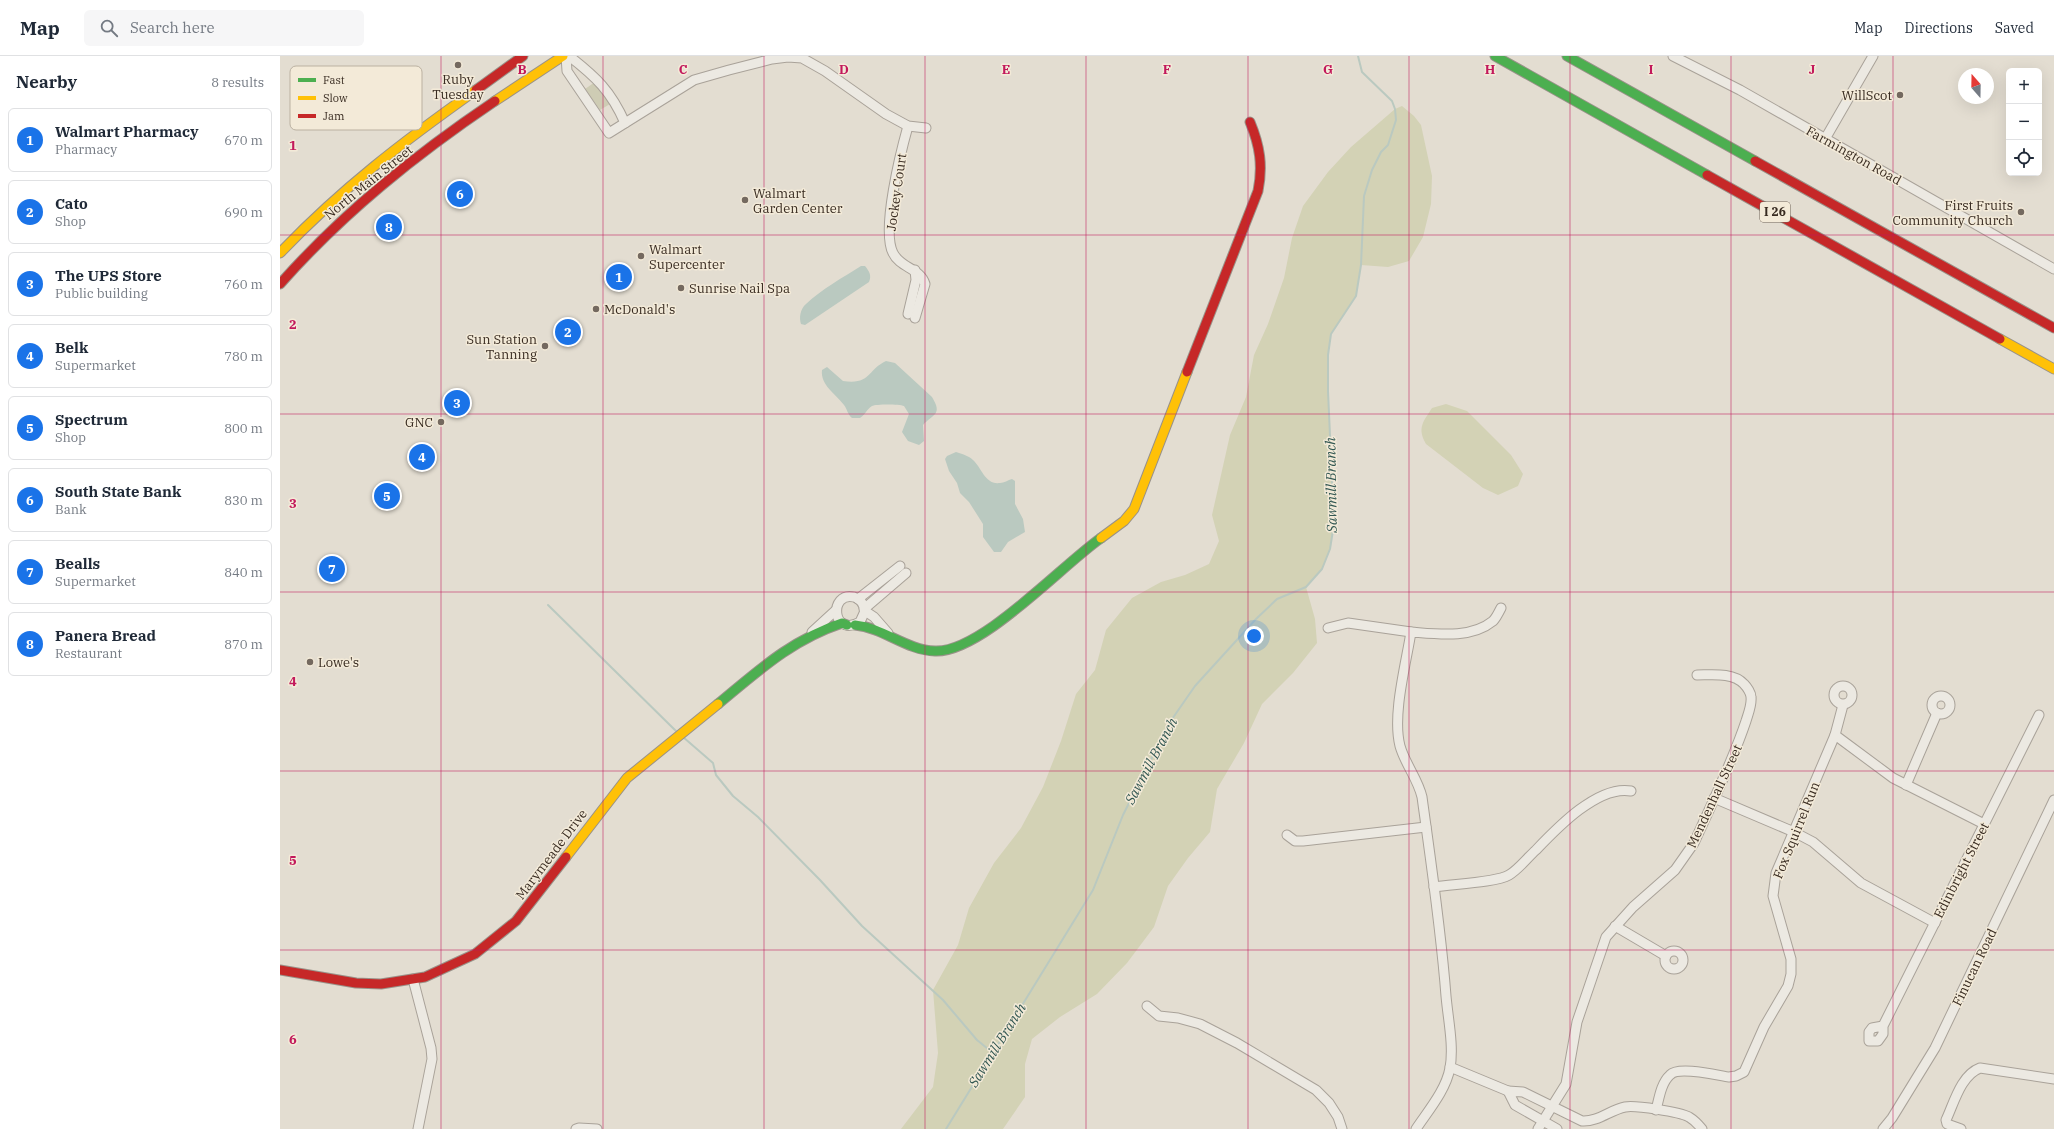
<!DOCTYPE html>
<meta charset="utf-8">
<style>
body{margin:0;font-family:"IBM Plex Serif",serif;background:#f6f6f7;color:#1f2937}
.controls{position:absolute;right:12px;top:12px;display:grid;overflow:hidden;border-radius:6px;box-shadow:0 4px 16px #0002}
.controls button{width:36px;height:36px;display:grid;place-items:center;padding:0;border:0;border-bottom:1px solid #e0e1e3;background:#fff;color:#1f2937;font:20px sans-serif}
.compass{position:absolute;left:1678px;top:12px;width:36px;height:36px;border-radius:50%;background:#fff;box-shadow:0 4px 16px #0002;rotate:340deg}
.you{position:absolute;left:974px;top:580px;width:14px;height:14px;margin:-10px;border:3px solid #fff;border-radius:50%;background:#1a73e8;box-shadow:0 0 0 6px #1a73e833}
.badge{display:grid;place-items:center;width:26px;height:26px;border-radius:50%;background:#1a73e8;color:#fff;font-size:13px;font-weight:700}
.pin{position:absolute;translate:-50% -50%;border:2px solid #fff;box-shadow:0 1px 4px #0006}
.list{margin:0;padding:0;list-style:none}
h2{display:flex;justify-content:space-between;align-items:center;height:52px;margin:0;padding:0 16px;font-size:17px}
h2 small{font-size:13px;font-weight:400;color:#747a83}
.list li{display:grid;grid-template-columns:26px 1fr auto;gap:12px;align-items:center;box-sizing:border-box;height:64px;margin:0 8px 8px;padding:0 8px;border:1px solid #e0e1e3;border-radius:6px}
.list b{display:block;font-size:15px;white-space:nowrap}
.list p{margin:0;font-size:13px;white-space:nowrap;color:#747a83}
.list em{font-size:13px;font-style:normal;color:#747a83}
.icon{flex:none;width:22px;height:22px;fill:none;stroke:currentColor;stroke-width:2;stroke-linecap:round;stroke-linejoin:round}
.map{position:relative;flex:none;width:1774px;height:1073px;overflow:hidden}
header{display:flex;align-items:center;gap:24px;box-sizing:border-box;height:56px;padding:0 20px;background:#fff;border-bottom:1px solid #e0e1e3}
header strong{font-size:19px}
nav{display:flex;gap:22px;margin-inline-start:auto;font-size:14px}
.search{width:280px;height:36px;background:#f6f6f7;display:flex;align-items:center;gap:10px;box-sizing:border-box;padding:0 14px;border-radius:6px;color:#747a83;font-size:15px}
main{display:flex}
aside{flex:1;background:#fff}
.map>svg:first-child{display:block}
.green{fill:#d3d2b5}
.cemetery{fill:#ceccb4}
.water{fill:#bac9c0}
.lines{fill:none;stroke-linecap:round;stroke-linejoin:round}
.stream{stroke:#bac9c0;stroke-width:2}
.street-casing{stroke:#a9a299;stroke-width:11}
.fast-casing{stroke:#999289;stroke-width:11}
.slow-casing{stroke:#999289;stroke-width:11}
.jam-casing{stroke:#999289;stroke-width:11}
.street{stroke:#ece9e2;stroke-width:9}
.fast{stroke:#4caf50;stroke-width:9}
.slow{stroke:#ffc107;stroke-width:9}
.jam{stroke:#c62828;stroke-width:9}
.grid{fill:none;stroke:#c2185b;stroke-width:1;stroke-opacity:0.55}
.poi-dot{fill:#74695f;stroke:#f3ead8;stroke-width:1.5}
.labels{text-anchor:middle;stroke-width:3;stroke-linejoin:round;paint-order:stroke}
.shield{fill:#f3ead8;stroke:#706458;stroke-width:1}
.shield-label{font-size:12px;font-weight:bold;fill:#382b21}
.poi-label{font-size:13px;fill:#382b21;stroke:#f3ead8;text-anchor:start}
.street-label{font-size:13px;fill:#382b21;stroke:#f3ead8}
.water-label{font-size:14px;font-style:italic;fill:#325752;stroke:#f3ead8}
.key{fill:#f3ead8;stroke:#bbb1a1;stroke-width:1}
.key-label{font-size:11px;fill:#382b21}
.grid-label{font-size:13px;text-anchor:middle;font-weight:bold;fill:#c2185b;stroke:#f3ead8;stroke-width:3;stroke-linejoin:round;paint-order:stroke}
</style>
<header>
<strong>Map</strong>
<div class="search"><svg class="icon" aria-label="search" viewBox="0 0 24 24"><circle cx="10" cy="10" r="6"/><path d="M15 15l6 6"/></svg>Search here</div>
<nav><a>Map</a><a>Directions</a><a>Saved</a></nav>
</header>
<main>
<aside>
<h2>Nearby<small>8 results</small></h2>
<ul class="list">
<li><span class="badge">1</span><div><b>Walmart Pharmacy</b><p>Pharmacy</p></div><em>670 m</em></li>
<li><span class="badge">2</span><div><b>Cato</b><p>Shop</p></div><em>690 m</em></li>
<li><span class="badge">3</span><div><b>The UPS Store</b><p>Public building</p></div><em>760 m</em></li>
<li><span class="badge">4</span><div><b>Belk</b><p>Supermarket</p></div><em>780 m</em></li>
<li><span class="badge">5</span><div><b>Spectrum</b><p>Shop</p></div><em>800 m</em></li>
<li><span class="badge">6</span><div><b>South State Bank</b><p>Bank</p></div><em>830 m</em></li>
<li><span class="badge">7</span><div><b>Bealls</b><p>Supermarket</p></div><em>840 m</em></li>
<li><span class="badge">8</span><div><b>Panera Bread</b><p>Restaurant</p></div><em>870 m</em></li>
</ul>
</aside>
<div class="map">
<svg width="1774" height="1073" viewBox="0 0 1774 1073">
<rect width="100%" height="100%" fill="#e3ddd1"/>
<g class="green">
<path d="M1122,50L1134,60L1141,69L1152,120L1151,148L1143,181L1129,205L1108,211L1081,209L1076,240L1051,278L1048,299V335L1054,468L1050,493L1042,513L1026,531L1035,563L1037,587L1013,617L982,648L964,687L937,733L930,776L908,802L888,830L874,871L847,907L817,938L780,961L752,983L745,1008V1041L723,1073H621L653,1031L658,997L653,934L678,889L689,852L714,807L741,772L763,731L781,685L796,638L815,614L826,574L852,542L881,526L905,519L929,508L939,485L932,459L950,379L966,341L974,299L988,268L1004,222L1012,182L1023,150L1048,116L1071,91L1115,53Z"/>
<path d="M1166,348L1187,355L1231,399L1243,418L1238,430L1218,439L1203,432L1146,388C1137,372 1143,366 1152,352Z"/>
</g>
<path class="cemetery" d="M315,26L330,48L320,54L305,33Z"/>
<g class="water">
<path d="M581,210H585C589,215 592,219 589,226L525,269L521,268C519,262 520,253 526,248C542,233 562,222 581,210Z"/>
<path d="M606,305L615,307L652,341C663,359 653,358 643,369L644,385L639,389L628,385L622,376L629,358L624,350C619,348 596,348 592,350C587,353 585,359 580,362H572C568,359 567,353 564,349C556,338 540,329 542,314L547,311L563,325C591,329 587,314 606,305Z"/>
<path d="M676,396C682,398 689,400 693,404C702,412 705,429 720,427C724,427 728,424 732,423L735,425V448L743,463L745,476L728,486L721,496H714L703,481V468L689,446L680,437L677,427L669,415L665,403L667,400Z"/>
</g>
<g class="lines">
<g class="stream">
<path d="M268,549L397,676"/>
<path d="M403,681L433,707L436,719L453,740L478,761L540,824L582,870L663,944L697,984L713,997"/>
<path d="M666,1073L813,834L843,759L890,666L915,630L976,563L997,543L1026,531L1042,513L1050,493L1054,468L1048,335V299L1051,278L1076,240L1081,209L1084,140L1092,114L1101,96L1108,89L1116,64L1115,53L1112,45L1082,16L1078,0"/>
</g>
<g class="street-casing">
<g id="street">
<path d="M286,0L287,15L329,77L414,24L449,14L492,3L508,1L522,2L545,15L606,58L628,70L646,72"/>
<path d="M289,0C316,21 331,35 345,67"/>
<path d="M1393,0L1460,34L1774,213"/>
<path d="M628,70C621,95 601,174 613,197C620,212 640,212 645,228L635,262"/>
<path d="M1545,83L1593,0"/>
<path d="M628,258L636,224L635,214"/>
<path d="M578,543L620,510"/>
<path d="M584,553L626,517"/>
<path d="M585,555L580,566C551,582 549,535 574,541C581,543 584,549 585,555L594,561L608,577"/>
<path d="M1048,572L1068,567L1131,576"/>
<path d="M532,576L556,554"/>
<circle cx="1563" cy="639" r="9"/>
<circle cx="1661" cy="649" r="9"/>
<path d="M1555,679L1613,722L1704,768"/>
<path d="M1626,729L1657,657"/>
<path d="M1434,742L1514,776L1533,786L1581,827L1655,867"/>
<path d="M1007,779L1015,785H1023L1146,771"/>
<path d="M1154,831C1171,828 1215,827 1229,819C1239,813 1247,802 1256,794C1277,772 1318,729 1351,735"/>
<path d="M1335,870L1386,900"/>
<circle cx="1394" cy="904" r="9"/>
<path d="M133,923L151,992L152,1003L138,1073"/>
<path d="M867,950L879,960L898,962L920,968L957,987L1036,1034L1049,1047L1058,1061L1062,1073"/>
<path d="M1603,970L1592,972L1589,976V985H1598L1603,978V970L1759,659"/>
<path d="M1170,1011L1228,1035"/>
<path d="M1376,1054C1379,1043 1381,1027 1390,1019C1398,1010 1436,1019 1449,1021L1456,1020L1464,1016L1484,971L1508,930L1511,918V903L1493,840L1496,817L1555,679L1563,649"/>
<path d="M296,1073L299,1072L317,1073"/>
<path d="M1136,1073C1148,1055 1166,1034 1170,1012C1174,990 1168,963 1166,940C1161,873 1151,807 1142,741C1138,723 1125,708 1120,690C1112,659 1126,608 1131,576C1157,578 1191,583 1213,565C1216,562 1219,556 1221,552"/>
<path d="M1258,1073L1286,1028L1297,966L1326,881L1353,851L1395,814L1414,787C1432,747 1452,707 1466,665C1468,658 1472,649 1471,641C1471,637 1467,631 1464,628C1453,616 1431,619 1417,619"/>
<path d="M1277,1073L1235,1049L1228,1035L1243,1036L1302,1065C1318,1066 1330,1054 1345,1051C1355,1049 1400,1056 1409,1061C1414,1064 1418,1068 1422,1073"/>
<path d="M1603,1073L1612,1062L1655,992L1774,744"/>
<path d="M1681,1073L1667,1068L1666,1064C1674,1047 1681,1019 1700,1012L1774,1023"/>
</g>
</g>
<g class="fast-casing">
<g id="fast">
<path d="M1215,0L1427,119"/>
<path d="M1287,0L1475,105"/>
<path d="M575,569C604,572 626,594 655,595C701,597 782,509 821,482"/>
<path d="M438,648C478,615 511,584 562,567L567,569"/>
</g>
</g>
<g class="slow-casing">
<g id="slow">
<path d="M215,45L283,0"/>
<path d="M0,197C61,133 124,85 196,34"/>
<path d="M1720,283L1774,313"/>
<path d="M821,482L844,465L854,453L907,316"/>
<path d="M286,801L347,722L438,648"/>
</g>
</g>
<g class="jam-casing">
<g id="jam">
<path d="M196,34L243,0"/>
<path d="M1475,105L1774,272"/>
<path d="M1427,119L1720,283"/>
<path d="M0,228C64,156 135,99 215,45"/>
<path d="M907,316L978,135C983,110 980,90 970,66"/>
<path d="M0,914L76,927L101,928L145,921L195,898L236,865L286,801"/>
</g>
</g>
<use href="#street" class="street"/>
<use href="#fast" class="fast"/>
<use href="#slow" class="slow"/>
<use href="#jam" class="jam"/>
</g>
<path class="grid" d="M161,0V1073M323,0V1073M484,0V1073M645,0V1073M806,0V1073M968,0V1073M1129,0V1073M1290,0V1073M1451,0V1073M1613,0V1073M0,179H1774M0,358H1774M0,536H1774M0,715H1774M0,894H1774"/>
<g class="poi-dot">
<circle cx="178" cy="9" r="4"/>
<circle cx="1620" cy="39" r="4"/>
<circle cx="465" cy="144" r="4"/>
<circle cx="1741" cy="156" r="4"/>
<circle cx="361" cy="200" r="4"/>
<circle cx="401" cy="232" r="4"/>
<circle cx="316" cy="253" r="4"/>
<circle cx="265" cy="290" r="4"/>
<circle cx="161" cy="366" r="4"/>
<circle cx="30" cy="606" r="4"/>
</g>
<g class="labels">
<rect class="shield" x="1480" y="146" width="30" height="20" rx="3"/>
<g class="shield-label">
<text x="1495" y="160">I 26</text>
</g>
<g class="poi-label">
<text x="178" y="28" text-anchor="middle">Ruby<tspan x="178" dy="15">Tuesday</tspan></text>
<text x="1612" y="44" text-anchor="end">WillScot</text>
<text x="473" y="142">Walmart<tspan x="473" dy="15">Garden Center</tspan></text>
<text x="1733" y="154" text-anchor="end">First Fruits<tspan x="1733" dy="15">Community Church</tspan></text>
<text x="369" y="198">Walmart<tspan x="369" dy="15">Supercenter</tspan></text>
<text x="409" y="237">Sunrise Nail Spa</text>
<text x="324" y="258">McDonald's</text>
<text x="257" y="288" text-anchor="end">Sun Station<tspan x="257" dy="15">Tanning</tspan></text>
<text x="153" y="371" text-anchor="end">GNC</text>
<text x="38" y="611">Lowe's</text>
</g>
<g class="street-label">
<text transform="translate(1574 99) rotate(29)" y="5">Farmington Road</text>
<text transform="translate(88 126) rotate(-39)" y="5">North Main Street</text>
<text transform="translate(616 136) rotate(-82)" y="5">Jockey Court</text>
<text transform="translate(1434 740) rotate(-65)" y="5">Mendenhall Street</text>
<text transform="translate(1516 774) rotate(-68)" y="5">Fox Squirrel Run</text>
<text transform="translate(271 798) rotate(-53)" y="5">Marymeade Drive</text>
<text transform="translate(1681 814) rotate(-63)" y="5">Edinbright Street</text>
<text transform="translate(1694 911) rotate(-64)" y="5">Finucan Road</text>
</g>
<g class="water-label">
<text transform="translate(1051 429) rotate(-91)" y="5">Sawmill Branch</text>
<text transform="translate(871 705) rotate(-62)" y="5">Sawmill Branch</text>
<text transform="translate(717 989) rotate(-58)" y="5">Sawmill Branch</text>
</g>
</g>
<rect x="10" y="10" width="132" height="64" rx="6" class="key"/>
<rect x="18" y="22" width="18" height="4" fill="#4caf50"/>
<rect x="18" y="40" width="18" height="4" fill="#ffc107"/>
<rect x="18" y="58" width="18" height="4" fill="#c62828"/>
<g class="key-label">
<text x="43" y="28">Fast</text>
<text x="43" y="46">Slow</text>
<text x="43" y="64">Jam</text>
</g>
<g class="grid-label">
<text x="242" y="18">B</text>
<text x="403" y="18">C</text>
<text x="564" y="18">D</text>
<text x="726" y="18">E</text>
<text x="887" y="18">F</text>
<text x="1048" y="18">G</text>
<text x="1210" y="18">H</text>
<text x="1371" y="18">I</text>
<text x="1532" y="18">J</text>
<text x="13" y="94">1</text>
<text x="13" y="273">2</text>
<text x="13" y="452">3</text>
<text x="13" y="630">4</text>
<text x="13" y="809">5</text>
<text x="13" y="988">6</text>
</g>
</svg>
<div class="controls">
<button>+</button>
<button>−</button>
<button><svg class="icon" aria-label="locate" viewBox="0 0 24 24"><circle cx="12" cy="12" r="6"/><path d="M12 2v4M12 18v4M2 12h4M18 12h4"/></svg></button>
</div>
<svg class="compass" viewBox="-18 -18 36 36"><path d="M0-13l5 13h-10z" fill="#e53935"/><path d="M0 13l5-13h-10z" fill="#747a83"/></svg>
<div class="you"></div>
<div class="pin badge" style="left:339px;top:221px">1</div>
<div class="pin badge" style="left:288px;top:276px">2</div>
<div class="pin badge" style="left:177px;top:347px">3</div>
<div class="pin badge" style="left:142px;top:401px">4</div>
<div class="pin badge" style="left:107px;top:440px">5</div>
<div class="pin badge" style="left:180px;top:138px">6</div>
<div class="pin badge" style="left:52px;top:513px">7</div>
<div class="pin badge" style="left:109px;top:171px">8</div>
</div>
</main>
